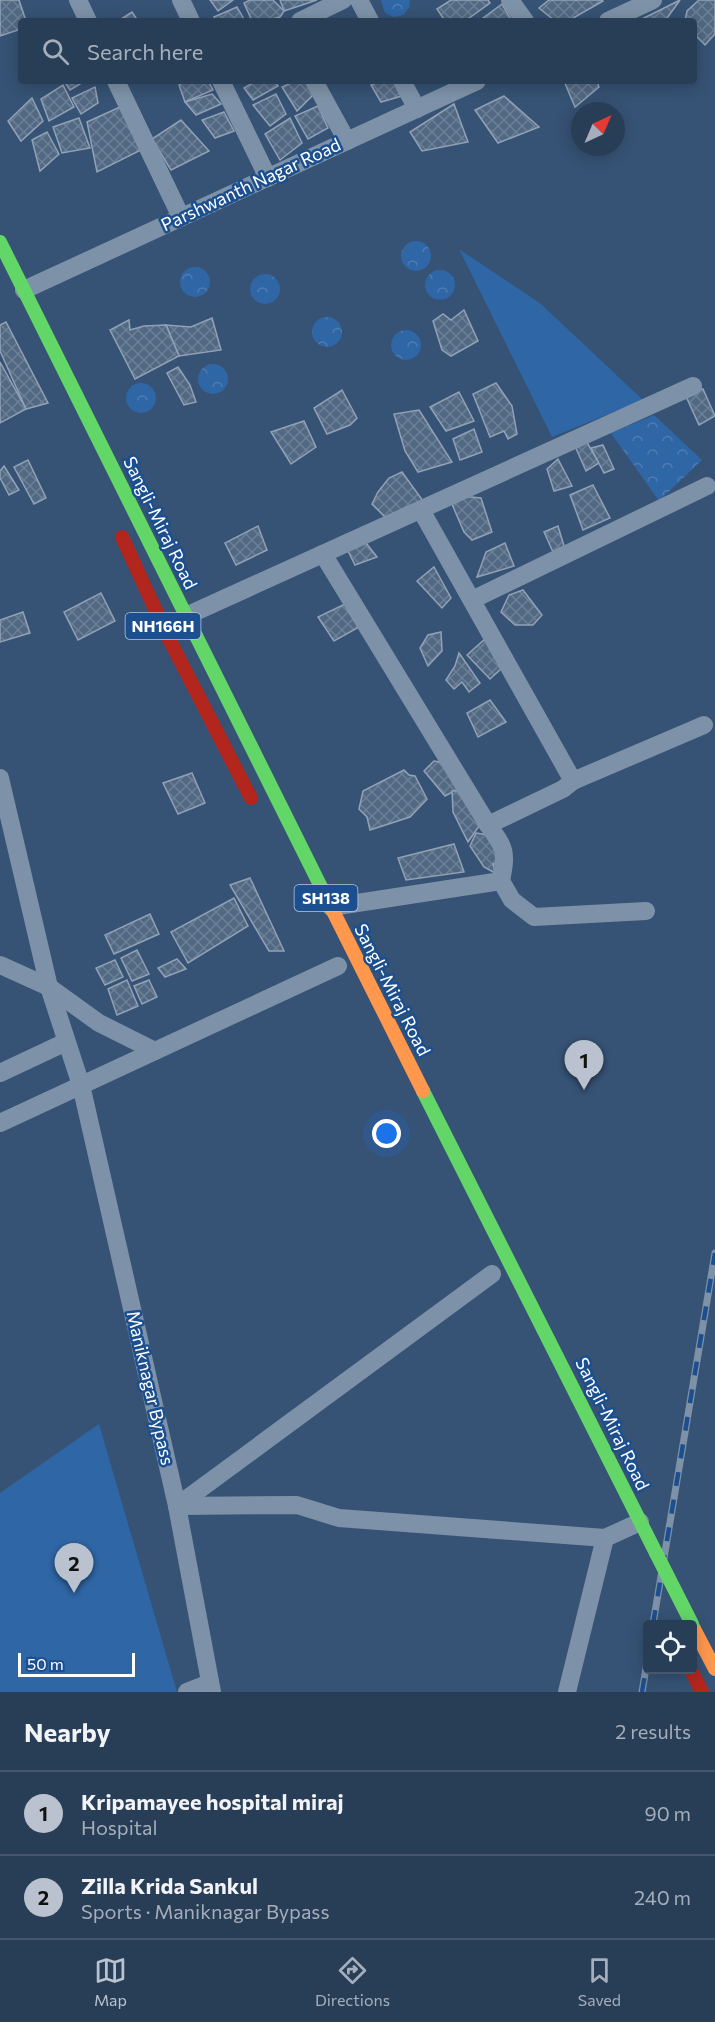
<!DOCTYPE html>
<meta charset="utf-8">
<style>
body{margin:0;font-family:Commissioner,sans-serif;background:#344961;color:#f1f3f6}
.controls{position:absolute;right:18px;bottom:18px;display:grid;overflow:hidden;border-radius:6px;box-shadow:0 3px 15px #0003}
.controls button{width:54px;height:54px;display:grid;place-items:center;padding:0;border:0;border-bottom:2px solid #44576d;background:#283e57;color:#f1f3f6;font:30px sans-serif}
.compass{position:absolute;left:571px;top:102px;width:54px;height:54px;border-radius:50%;background:#283e57;box-shadow:0 3px 15px #0003;rotate:44deg}
.scale{position:absolute;left:18px;bottom:15px;width:117px;box-sizing:border-box;padding-left:6px;border:3px solid #fff;border-top:0;font-size:16px;line-height:21px;white-space:nowrap;color:#fff;-webkit-text-stroke:4px #1b4f8f;paint-order:stroke}
.you{position:absolute;left:387px;top:1134px;width:21px;height:21px;margin:-15px;border:4px solid #fff;border-radius:50%;background:#1a73e8;box-shadow:0 0 0 9px #1a73e833}
.badge{display:grid;place-items:center;width:39px;height:39px;border-radius:50%;background:#b9c2ce;color:#111;font-size:20px;font-weight:700}
.pin{position:absolute;translate:-50% -50px;filter:drop-shadow(0 2px 3px #0008)}
.pin::after{content:'';position:absolute;top:32px;width:21px;height:18px;background:inherit;clip-path:polygon(0 0,100% 0,50% 100%)}
.list{margin:0;padding:0;list-style:none}
h2{display:flex;justify-content:space-between;align-items:center;height:78px;margin:0;padding:0 24px;font-size:26px}
h2 small{font-size:20px;font-weight:400;color:#a5aeba}
.list li{display:grid;grid-template-columns:39px 1fr auto;gap:18px;align-items:center;box-sizing:border-box;height:84px;padding:0 24px;border-top:2px solid #44576d}
.list b{display:block;font-size:22px;white-space:nowrap}
.list p{margin:0;font-size:20px;white-space:nowrap;color:#a5aeba}
.list em{font-size:20px;font-style:normal;color:#a5aeba}
.icon{flex:none;width:33px;height:33px;fill:none;stroke:currentColor;stroke-width:2;stroke-linecap:round;stroke-linejoin:round}
.map{position:relative;flex:none;width:715px;height:1692px;overflow:hidden}
.search{position:absolute;background:#283e57;box-shadow:0 3px 15px #0003;left:18px;right:18px;top:18px;height:66px;display:flex;align-items:center;gap:15px;box-sizing:border-box;padding:0 21px;border-radius:6px;color:#a5aeba;font-size:22px}
.sheet{height:246px;background:#283e57}
nav{display:flex;justify-content:space-around;align-items:center;box-sizing:border-box;height:84px;border-top:2px solid #44576d;background:#283e57;font-size:16px;color:#a5aeba}
nav a{display:grid;justify-items:center;gap:3px}
nav .on{color:#b9c2ce}
.map>svg:first-child{display:block}
.green{fill:#2f66a5}
.forest{fill:url(#forest-crowns)}
.building{fill:url(#building-cross-hatch);stroke:#92a2b6;stroke-width:1.5}
.lines{fill:none;stroke-linecap:round;stroke-linejoin:round}
.street{stroke:#7d92a8;stroke-width:18}
.fast{stroke:#63d668;stroke-width:14}
.slow{stroke:#ff974d;stroke-width:14}
.jam{stroke:#b3261e;stroke-width:14}
.rail-casing{stroke:#7e92a7;stroke-width:7}
.rail{stroke:#1b4f8f;stroke-width:4.5;stroke-dasharray:14;stroke-linecap:butt}
.fast-bridge{stroke:#63d668;stroke-width:14}
.labels{text-anchor:middle;stroke-width:5;stroke-linejoin:round;paint-order:stroke}
.shield{fill:#1b4f8f;stroke:#bbcadd;stroke-width:1.5}
.shield-label{font-size:16px;font-weight:bold;fill:#fff}
.street-label{font-size:18px;fill:#fff;stroke:#1b4f8f}
</style>
<div class="map">
<svg width="715" height="1692" viewBox="0 0 715 1692">
<defs>
<pattern id="forest-crowns" width="20" height="18" patternUnits="userSpaceOnUse" patternTransform="scale(1.5)"><rect width="20" height="18" fill="#2f66a5"/><path d="M2 6a3 3 0 1 1 6 0M12 15a3 3 0 1 1 6 0" fill="none" stroke="#4e7db2"/></pattern>
<pattern id="building-cross-hatch" width="8" height="8" patternUnits="userSpaceOnUse" patternTransform="scale(1.5)"><rect width="8" height="8" fill="#526984"/><path d="M0 0l8 8M0 8l8-8" fill="none" stroke="#6c8096"/></pattern>
</defs>
<rect width="100%" height="100%" fill="#365274"/>
<g class="green">
<path d="M459,249L541,304L643,400L552,437Z"/>
<path d="M99,1424L177,1692H0V1493Z"/>
</g>
<g class="forest">
<path d="M381,0H410L409,8L403,15L394,17L385,13Z"/>
<circle cx="416" cy="256" r="15"/>
<circle cx="195" cy="282" r="15"/>
<circle cx="440" cy="285" r="15"/>
<circle cx="265" cy="289" r="15"/>
<circle cx="327" cy="332" r="15"/>
<circle cx="406" cy="345" r="15"/>
<circle cx="213" cy="379" r="15"/>
<circle cx="141" cy="398" r="15"/>
<path d="M654,415L702,460L659,501L611,433Z"/>
</g>
<g class="building">
<path d="M0,0H19L26,21H21V29L0,36Z"/>
<path d="M210,0H233L218,11Z"/>
<path d="M250,0H273L284,11L280,17L265,21H252L244,3Z"/>
<path d="M280,0H317L284,11Z"/>
<path d="M451,0H488L490,3L465,21H445L437,9Z"/>
<path d="M549,0H602L603,1L568,21H555L539,8Z"/>
<path d="M680,0L665,21H638Z"/>
<path d="M699,0H715V34L705,45L694,34V21H685L687,11Z"/>
<path d="M502,4L512,21H479Z"/>
<path d="M237,7L245,21H215L214,17Z"/>
<path d="M132,12L138,21H118Z"/>
<path d="M64,81H85L70,90Z"/>
<path d="M184,81H208L213,90L185,102L179,85Z"/>
<path d="M256,81H275L278,86L253,100L244,88Z"/>
<path d="M295,81H308L314,94L297,111L282,87Z"/>
<path d="M381,81H396L402,96L381,102L371,85Z"/>
<path d="M564,81H597L599,87L575,107Z"/>
<path d="M63,85L74,107L49,121L41,99Z"/>
<path d="M95,87L98,103L81,114L72,98Z"/>
<path d="M212,94L221,104L196,115L185,102Z"/>
<path d="M276,94L286,114L270,126L253,105Z"/>
<path d="M504,96L539,127L498,143L475,110Z"/>
<path d="M32,98L43,121L21,141L8,121Z"/>
<path d="M454,104L468,142L422,151L410,132Z"/>
<path d="M318,106L328,128L308,139L295,116Z"/>
<path d="M120,107L141,150L97,172L87,122Z"/>
<path d="M224,112L234,131L215,138L202,120Z"/>
<path d="M79,118L90,148L62,153L53,127Z"/>
<path d="M290,118L302,143L280,160L265,134Z"/>
<path d="M181,120L209,151L171,170L152,139Z"/>
<path d="M47,132L59,154L40,171L32,140Z"/>
<path d="M464,310L478,341L451,356L442,350L433,321L443,314L451,320Z"/>
<path d="M212,318L221,350L179,356L166,325L191,327Z"/>
<path d="M129,320L130,330L144,326L166,325L179,356L135,379L110,330Z"/>
<path d="M6,322L48,403L26,409L0,351V325Z"/>
<path d="M0,362L26,409L0,423Z"/>
<path d="M178,367L190,385L196,402L184,405L167,373Z"/>
<path d="M496,383L512,406L517,434L508,439L504,431L490,437L473,394Z"/>
<path d="M703,389L715,416L699,425L683,390Z"/>
<path d="M342,390L357,418L350,425L327,434L314,408Z"/>
<path d="M459,392L474,421L446,431L430,407Z"/>
<path d="M419,410L452,462L418,472L405,451L394,414Z"/>
<path d="M304,421L316,447L291,464L271,432Z"/>
<path d="M474,429L482,452L460,460L453,439Z"/>
<path d="M585,439L599,463L586,471L574,444Z"/>
<path d="M603,445L614,469L604,473L591,448Z"/>
<path d="M558,459L572,486L554,491L547,469Z"/>
<path d="M28,460L46,498L34,504L14,467Z"/>
<path d="M4,466L19,490L9,495L0,478V471Z"/>
<path d="M402,472L423,501L387,519L372,504L378,492L389,478Z"/>
<path d="M593,485L610,518L583,530L570,495Z"/>
<path d="M461,496L481,498L492,532L472,540L464,532L451,502Z"/>
<path d="M258,526L267,550L236,565L225,543Z"/>
<path d="M558,526L564,546L553,552L544,532Z"/>
<path d="M366,543L377,557L355,565L347,549Z"/>
<path d="M505,543L514,566L477,577L486,552Z"/>
<path d="M434,567L451,598L442,608L417,581Z"/>
<path d="M523,590L542,615L533,625H515L501,612L509,595Z"/>
<path d="M101,593L115,621L78,640L64,612Z"/>
<path d="M345,604L359,627L334,641L318,617Z"/>
<path d="M23,612L30,633L0,642V620Z"/>
<path d="M441,632L442,651L428,666L420,648L428,635Z"/>
<path d="M485,639L502,668L490,679L467,655Z"/>
<path d="M459,653L480,683L469,692L462,682L454,689L446,680L455,666Z"/>
<path d="M490,700L506,722L478,737L467,713Z"/>
<path d="M434,761L451,764L464,786L445,796L424,771Z"/>
<path d="M404,770L409,775L415,776L427,799L410,817L370,830L367,817L359,809L363,791Z"/>
<path d="M192,773L205,803L178,814L163,783Z"/>
<path d="M467,790L484,819L468,842L453,812L452,791Z"/>
<path d="M476,833L488,835L505,863L493,864L495,873L484,867L470,846Z"/>
<path d="M454,844L464,872L406,880L398,858Z"/>
<path d="M250,878L284,951H269L230,885Z"/>
<path d="M234,898L248,926L188,963L171,932Z"/>
<path d="M150,914L159,934L114,954L105,935Z"/>
<path d="M137,950L149,974L132,981L121,958Z"/>
<path d="M177,959L186,969L165,977L158,968Z"/>
<path d="M115,960L123,977L105,985L96,968Z"/>
<path d="M127,980L138,1006L117,1015L108,989Z"/>
<path d="M149,980L157,997L142,1004L134,986Z"/>
</g>
<g class="lines">
<g class="street">
<path d="M78,0L88,21"/>
<path d="M181,0L191,21"/>
<path d="M359,0L370,21"/>
<path d="M510,0L525,21"/>
<path d="M300,21L343,0"/>
<path d="M608,21L653,0"/>
<path d="M116,81L181,217"/>
<path d="M221,81L268,178"/>
<path d="M314,81L347,141"/>
<path d="M402,81L417,109"/>
<path d="M24,290L477,81"/>
<path d="M421,510L573,781L563,789L488,825"/>
<path d="M323,554L488,825C505,848 507,851 501,881L331,907"/>
<path d="M472,600L707,486"/>
<path d="M186,616L693,386"/>
<path d="M0,778L49,987L81,1085L177,1506L212,1692"/>
<path d="M573,781L704,725"/>
<path d="M501,881L512,900L534,917L646,911"/>
<path d="M0,965L49,987L99,1023L155,1051"/>
<path d="M0,1073L66,1042"/>
<path d="M0,1123L338,966"/>
<path d="M177,1506L297,1505L339,1518L605,1538"/>
<path d="M177,1506L492,1274"/>
<path d="M187,1692L210,1683"/>
<path d="M567,1692L605,1538L640,1522"/>
</g>
<g class="fast">
<path d="M0,242L333,911"/>
<path d="M423,1091L656,1553"/>
</g>
<g class="slow">
<path d="M333,911L423,1091"/>
<path d="M692,1625L715,1669"/>
</g>
<g class="jam">
<path d="M122,537L168,637L251,798"/>
<path d="M691,1670L702,1692"/>
</g>
<g class="rail-casing">
<g id="rail">
<path d="M653,1624L715,1253"/>
<path d="M642,1692L648,1656"/>
</g>
</g>
<use href="#rail" class="rail"/>
<path class="fast-bridge" d="M656,1553L692,1624"/>
</g>
<g class="labels">
<g class="shield">
<rect x="125.5" y="613" width="75" height="26" rx="4.5"/>
<rect x="294.5" y="885" width="63" height="26" rx="4.5"/>
</g>
<g class="shield-label">
<text x="163" y="632">NH166H</text>
<text x="326" y="904">SH138</text>
</g>
<g class="street-label">
<text transform="translate(251 185) rotate(-25)" y="6">Parshwanth Nagar Road</text>
<text transform="translate(160 523) rotate(64)" y="6">Sangli-Miraj Road</text>
<text transform="translate(392 990) rotate(63)" y="6">Sangli-Miraj Road</text>
<text transform="translate(150 1388) rotate(77)" y="6">Maniknagar Bypass</text>
<text transform="translate(612 1424) rotate(64)" y="6">Sangli-Miraj Road</text>
</g>
</g>
</svg>
<div class="controls">
<button><svg class="icon" aria-label="locate" viewBox="0 0 24 24"><circle cx="12" cy="12" r="6"/><path d="M12 2v4M12 18v4M2 12h4M18 12h4"/></svg></button>
</div>
<svg class="compass" viewBox="-18 -18 36 36"><path d="M0-13l5 13h-10z" fill="#e53935"/><path d="M0 13l5-13h-10z" fill="#a5aeba"/></svg>
<div class="scale">50 m</div>
<div class="you"></div>
<div class="pin badge" style="left:584px;top:1090px">1</div>
<div class="pin badge" style="left:74px;top:1593px">2</div>
<div class="search"><svg class="icon" aria-label="search" viewBox="0 0 24 24"><circle cx="10" cy="10" r="6"/><path d="M15 15l6 6"/></svg>Search here</div>
</div>
<section class="sheet">
<h2>Nearby<small>2 results</small></h2>
<ul class="list">
<li><span class="badge">1</span><div><b>Kripamayee hospital miraj</b><p>Hospital</p></div><em>90 m</em></li>
<li><span class="badge">2</span><div><b>Zilla Krida Sankul</b><p>Sports · Maniknagar Bypass</p></div><em>240 m</em></li>
</ul>
</section>
<nav>
<a class="on"><svg class="icon" aria-label="map" viewBox="0 0 24 24"><path d="M3 6l6-2 6 2 6-2v14l-6 2-6-2-6 2zM9 4v14M15 6v14"/></svg>Map</a>
<a><svg class="icon" aria-label="directions" viewBox="0 0 24 24"><path d="M12 3l9 9-9 9-9-9zM9 14v-3h6M13 9l2 2-2 2"/></svg>Directions</a>
<a><svg class="icon" aria-label="saved" viewBox="0 0 24 24"><path d="M7 4h10v16l-5-4-5 4z"/></svg>Saved</a>
</nav>
